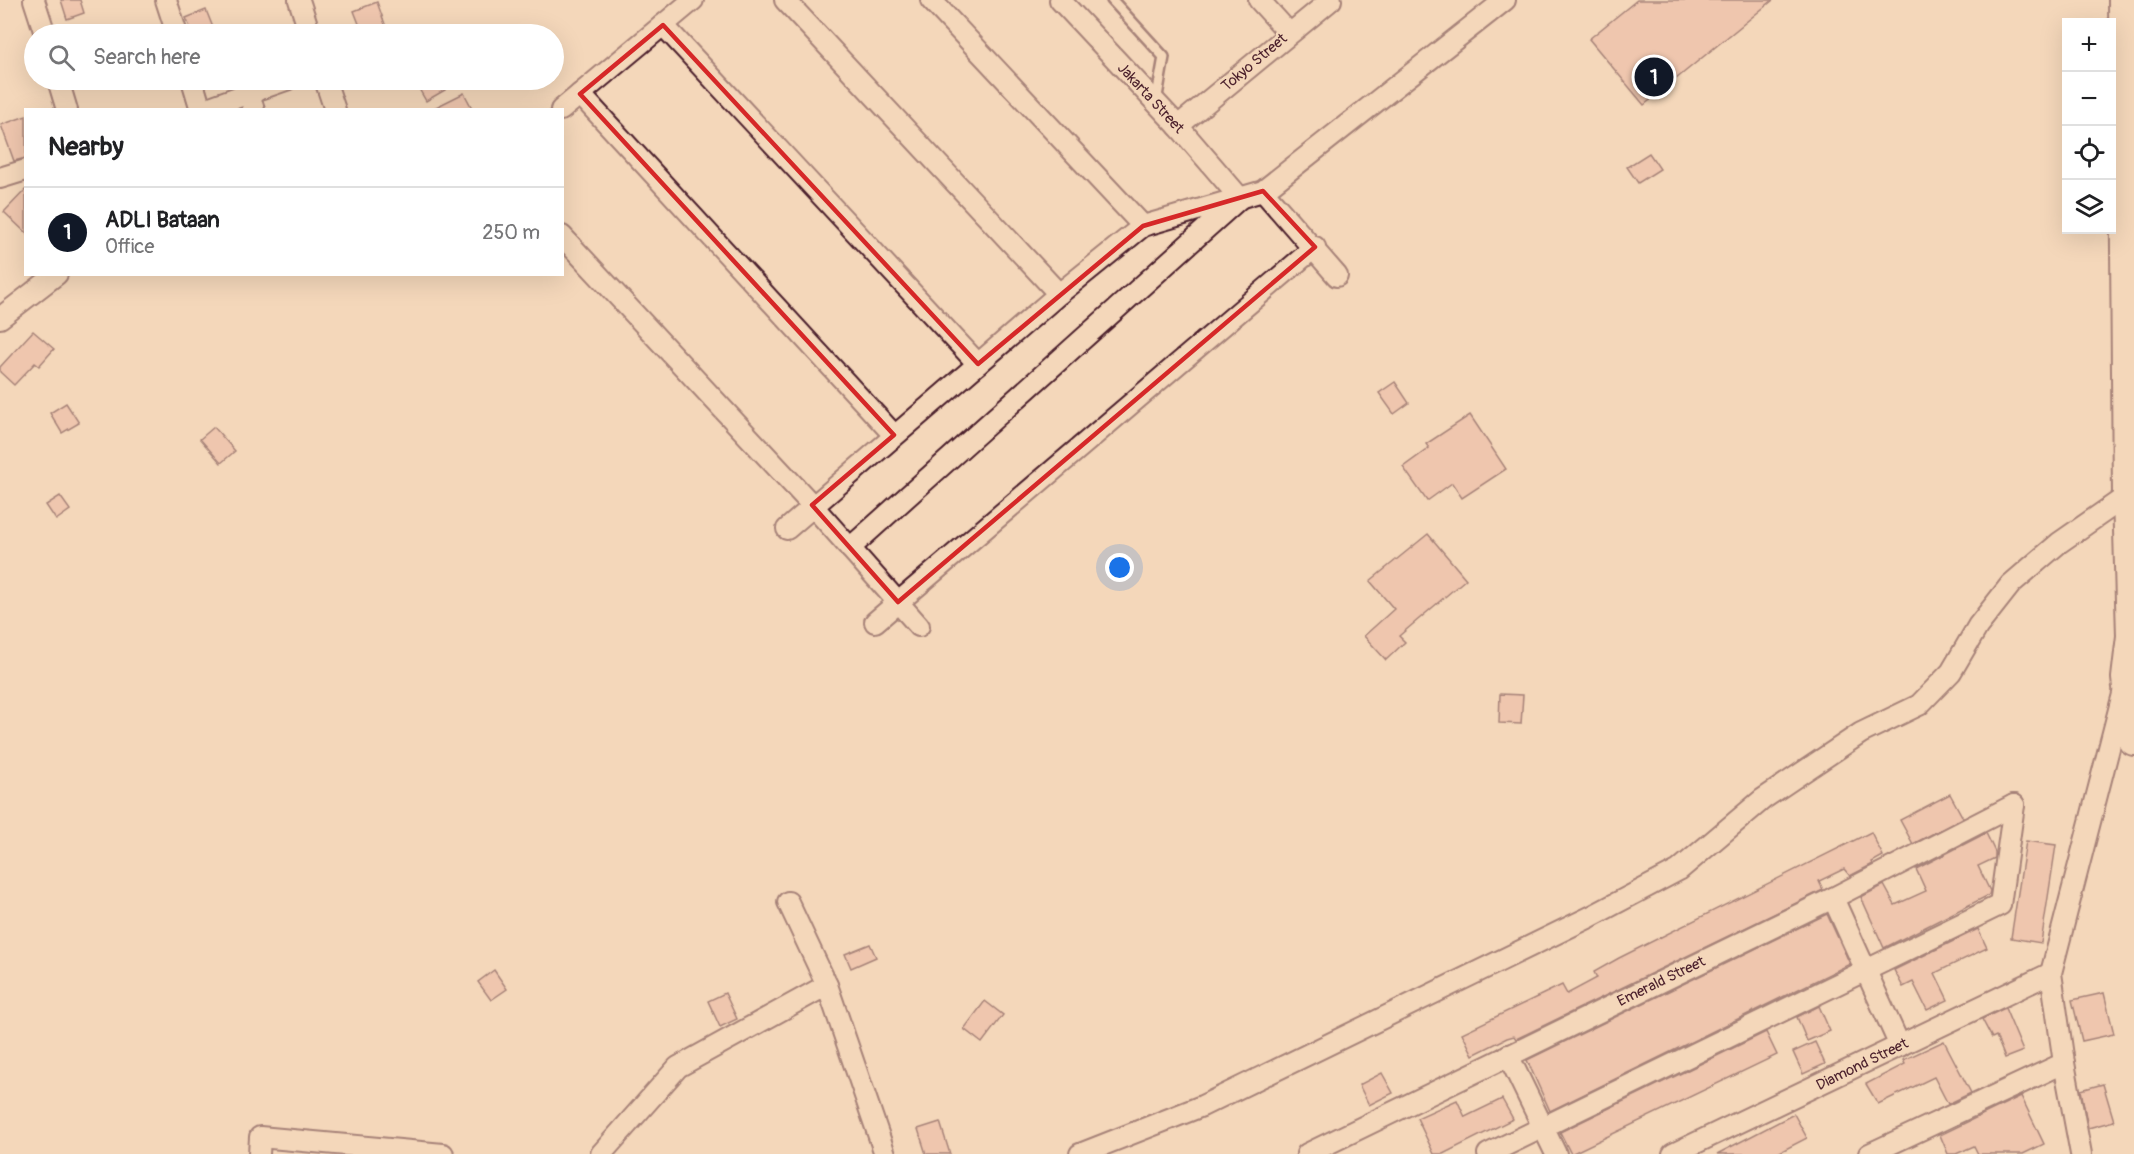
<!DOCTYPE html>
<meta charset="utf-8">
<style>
body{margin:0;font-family:Pangolin,sans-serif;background:#f2f2f2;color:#202124}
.controls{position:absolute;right:18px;top:18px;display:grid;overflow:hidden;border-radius:0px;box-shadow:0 6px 24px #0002}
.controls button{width:54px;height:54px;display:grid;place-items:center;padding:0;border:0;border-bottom:2px solid #e0e0e0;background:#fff;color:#202124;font:30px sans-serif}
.you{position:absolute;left:1120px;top:568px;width:21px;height:21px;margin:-15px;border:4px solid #fff;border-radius:50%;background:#1a73e8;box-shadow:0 0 0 9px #1a73e833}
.badge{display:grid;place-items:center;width:39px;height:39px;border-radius:50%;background:#111827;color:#fff;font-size:20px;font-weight:700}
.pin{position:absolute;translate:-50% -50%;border:3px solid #fff;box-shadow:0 2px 6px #0006}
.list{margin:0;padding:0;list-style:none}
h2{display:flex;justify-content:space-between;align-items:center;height:78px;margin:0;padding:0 24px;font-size:26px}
h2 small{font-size:20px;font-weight:400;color:#757577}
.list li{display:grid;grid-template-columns:39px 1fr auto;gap:18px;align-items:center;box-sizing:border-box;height:90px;padding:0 24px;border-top:2px solid #e0e0e0}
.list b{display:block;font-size:22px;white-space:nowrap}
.list p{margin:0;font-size:20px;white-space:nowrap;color:#757577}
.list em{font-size:20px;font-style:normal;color:#757577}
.icon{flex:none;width:33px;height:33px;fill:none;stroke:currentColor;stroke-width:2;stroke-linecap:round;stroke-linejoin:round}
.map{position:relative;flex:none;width:2134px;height:1154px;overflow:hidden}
.search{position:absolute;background:#fff;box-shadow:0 6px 24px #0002;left:24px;top:24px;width:540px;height:66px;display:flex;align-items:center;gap:15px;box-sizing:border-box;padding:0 21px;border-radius:33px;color:#757577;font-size:22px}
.panel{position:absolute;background:#fff;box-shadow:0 6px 24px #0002;left:24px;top:108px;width:540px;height:168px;border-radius:0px}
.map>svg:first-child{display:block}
.building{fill:#e8b19f;stroke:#4a1f2b;stroke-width:1.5}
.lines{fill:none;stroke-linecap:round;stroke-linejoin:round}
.lane-casing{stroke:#4a1f2b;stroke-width:14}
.street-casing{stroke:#4a1f2b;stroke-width:24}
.primary-casing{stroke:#4a1f2b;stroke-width:34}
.lane{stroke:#f4d7ba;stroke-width:9}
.street{stroke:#f4d7ba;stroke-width:20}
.primary{stroke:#f4d7ba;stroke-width:30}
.marked{fill:none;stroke:#d62828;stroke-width:4.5;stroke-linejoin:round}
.labels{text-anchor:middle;stroke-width:5;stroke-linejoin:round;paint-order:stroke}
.street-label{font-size:15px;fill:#4a1f2b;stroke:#f4d7ba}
</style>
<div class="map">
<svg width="2134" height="1154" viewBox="0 0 2134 1154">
<rect width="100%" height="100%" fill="#f4d7ba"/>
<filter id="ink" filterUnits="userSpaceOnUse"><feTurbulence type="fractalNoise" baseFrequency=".0167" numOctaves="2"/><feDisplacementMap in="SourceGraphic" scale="12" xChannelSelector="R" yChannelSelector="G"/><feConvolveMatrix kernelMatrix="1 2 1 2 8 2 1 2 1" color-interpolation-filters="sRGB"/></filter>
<g filter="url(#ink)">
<g class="building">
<path d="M61,0H80L84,13L67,19Z"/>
<path d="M1637,0H1773L1644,105L1589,39Z"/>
<path d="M377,2L386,27L363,34L354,11Z"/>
<path d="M206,10L214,30L203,34H193L186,18Z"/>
<path d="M414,80H439L445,90L426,101Z"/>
<path d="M464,93L473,110H430Z"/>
<path d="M26,116V158L14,161L1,125Z"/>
<path d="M1649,153L1660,169L1638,183L1627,167Z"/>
<path d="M26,189V233L4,212Z"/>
<path d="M33,331L54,349L39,366L35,363L14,385L0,372V367Z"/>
<path d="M1395,382L1409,403L1394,414L1379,393Z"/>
<path d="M66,403L79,423L62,433L50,413Z"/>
<path d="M1470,415L1506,469L1462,498L1452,483L1427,501L1403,467L1429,448L1426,444Z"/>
<path d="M214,427L235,451L221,463L200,439Z"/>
<path d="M60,496L70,510L56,520L46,505Z"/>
<path d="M1428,534L1466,579L1399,636L1405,642L1386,660L1364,636L1394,609L1370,581Z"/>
<path d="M1500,694L1523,695L1521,724L1499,723Z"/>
<path d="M1950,794L1963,818L1913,844L1900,820Z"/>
<path d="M1871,832L1883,856L1872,862L1873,864L1850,876L1844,869L1819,881L1823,890L1516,1039L1514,1036L1507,1038L1473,1055L1462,1033L1562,985L1567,994L1597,978L1594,972L1619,958Z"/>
<path d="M1986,833L1995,852V858L1978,866L1990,891L1989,895L1884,948L1861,897L1884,885L1895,905L1926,891L1916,869Z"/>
<path d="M2026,841L2056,845L2041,943L2011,938Z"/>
<path d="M1827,914L1850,964L1550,1111L1527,1060Z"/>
<path d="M1978,929L1987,948L1935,973L1948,1000L1927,1010L1913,982L1903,987L1894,970Z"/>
<path d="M870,944L876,957L851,968L845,954Z"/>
<path d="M494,970L507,989L491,1000L478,982Z"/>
<path d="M725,993L737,1019L720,1027L708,1001Z"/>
<path d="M2104,993L2114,1034L2082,1041L2072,1000Z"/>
<path d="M985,1001L1003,1015L982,1043L964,1029Z"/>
<path d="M1819,1006L1830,1031L1807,1041L1797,1017Z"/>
<path d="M2005,1008L2023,1051L2005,1058L1996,1036L1992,1038L1982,1019Z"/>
<path d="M1766,1032L1777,1055L1571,1154L1560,1132Z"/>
<path d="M1944,1041L1971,1093L1948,1104L1934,1077L1878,1104L1866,1084L1905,1064L1903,1060Z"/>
<path d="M1815,1042L1825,1064L1803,1074L1793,1052Z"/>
<path d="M1382,1073L1393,1093L1369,1105L1359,1085Z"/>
<path d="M2103,1084L2114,1121L2088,1128L2081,1090Z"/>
<path d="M2021,1096L2044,1144L2023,1154H1978L1974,1146L1956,1154H1948L1940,1135Z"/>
<path d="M1502,1099L1513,1119L1443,1154H1434L1417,1118L1457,1100L1465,1117Z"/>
<path d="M1794,1114L1807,1138L1776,1154H1717Z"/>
<path d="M940,1122L950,1154H926L918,1129Z"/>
</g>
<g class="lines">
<g class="lane-casing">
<path id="lane" d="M1112,0L1164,57L1156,102"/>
</g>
<g class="street-casing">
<g id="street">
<path d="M34,0L45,34"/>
<path d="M166,0L177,34"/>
<path d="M299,0L310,34"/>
<path d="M785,0L1059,294"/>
<path d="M931,0L1143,226"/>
<path d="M1259,0L1289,33"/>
<path d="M663,25L978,364"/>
<path d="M58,80L67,110"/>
<path d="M192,80L201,110"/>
<path d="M325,80L335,110"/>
<path d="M249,93L286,80"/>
<path d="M580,94L894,435"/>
<path d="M202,110L249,93L254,110"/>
<path d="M561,110L693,0"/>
<path d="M1178,126L1331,0"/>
<path d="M0,178L26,170"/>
<path d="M1263,191L1337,276"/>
<path d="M562,236L812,505L919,626"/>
<path d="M0,318L57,274"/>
<path d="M787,529L1059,294L1143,226L1263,191L1505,0"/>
<path d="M850,548L1240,198L1178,126L1060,0"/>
<path d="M875,622L1315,247"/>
<path d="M1833,898L1900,1046"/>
<path d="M788,902L827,985"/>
<path d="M1508,1055L1556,1154"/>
<path d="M259,1154L260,1137L443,1154"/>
<path d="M601,1154L678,1067L827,985L885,1154"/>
<path d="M1080,1154L1202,1106L1590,917L1679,870L1763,799L1861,733L1919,705L1951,672L1978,626L2011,584L2059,543L2128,495"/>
<path d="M1307,1154L1833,898L2014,805"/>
<path d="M1488,1154L2000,905L2014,805"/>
<path d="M1673,1154L2051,973"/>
<path d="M1869,1154L2064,1063"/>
<path d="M2081,1154L2064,1063L2051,973L2123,694"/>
</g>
</g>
<g class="primary-casing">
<path id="primary" d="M2124,0L2128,495L2132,636L2127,678L2134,740"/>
</g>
<use href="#lane" class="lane"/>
<use href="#street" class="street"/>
<use href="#primary" class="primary"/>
</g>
</g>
<path d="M0 0H2134V1154H0ZM663,25L978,364L1143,226L1263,191L1315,247L898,602L812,505L894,435L580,94Z" fill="#f4d7ba" fill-opacity=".55" fill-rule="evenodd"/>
<path class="marked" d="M663,25L978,364L1143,226L1263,191L1315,247L898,602L812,505L894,435L580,94Z"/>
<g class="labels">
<g class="street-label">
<text transform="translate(1254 62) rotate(-40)" y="5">Tokyo Street</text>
<text transform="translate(1151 98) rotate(47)" y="5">Jakarta Street</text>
<text transform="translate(1661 981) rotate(-26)" y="5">Emerald Street</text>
<text transform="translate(1862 1064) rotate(-26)" y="5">Diamond Street</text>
</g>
</g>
</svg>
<div class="controls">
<button>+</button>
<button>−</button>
<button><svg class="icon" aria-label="locate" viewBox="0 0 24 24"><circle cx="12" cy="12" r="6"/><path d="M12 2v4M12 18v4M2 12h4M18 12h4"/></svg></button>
<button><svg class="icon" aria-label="layers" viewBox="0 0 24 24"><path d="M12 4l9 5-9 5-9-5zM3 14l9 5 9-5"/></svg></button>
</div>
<div class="you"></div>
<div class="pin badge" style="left:1654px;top:77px">1</div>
<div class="search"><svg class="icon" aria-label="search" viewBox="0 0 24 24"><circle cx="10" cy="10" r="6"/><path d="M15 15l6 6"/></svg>Search here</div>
<section class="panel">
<h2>Nearby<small></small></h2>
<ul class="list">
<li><span class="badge">1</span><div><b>ADLI Bataan</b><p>Office</p></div><em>250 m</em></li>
</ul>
</section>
</div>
